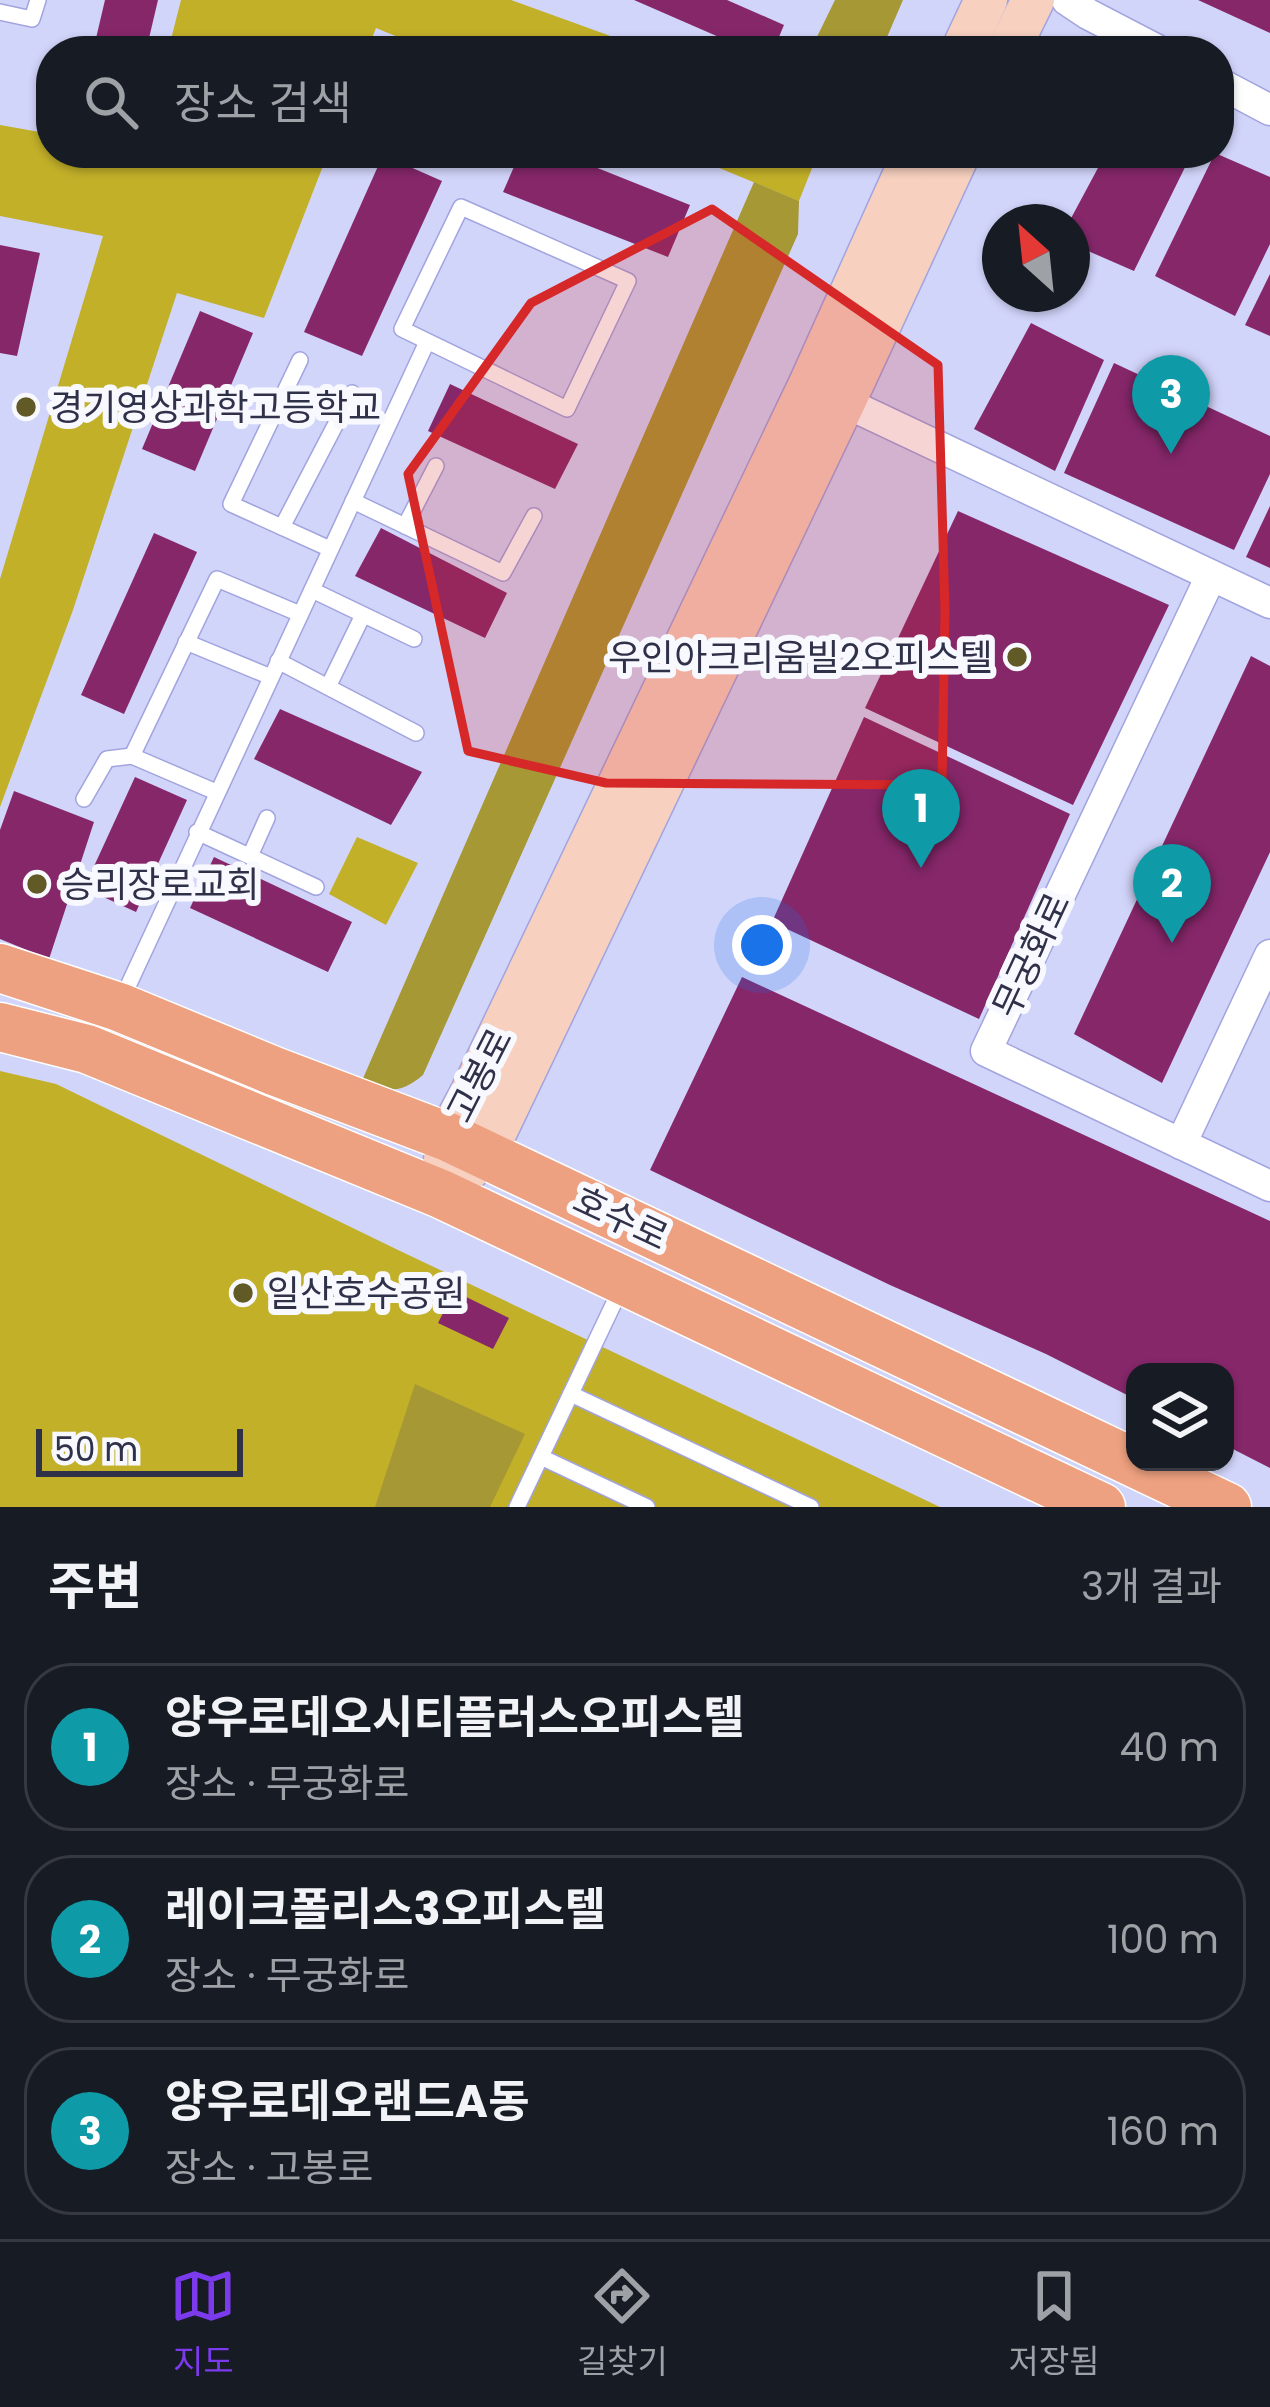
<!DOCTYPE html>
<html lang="ko">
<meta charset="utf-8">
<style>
body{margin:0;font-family:Poppins,"Noto Sans KR",sans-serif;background:#242831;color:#f1f3f6}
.controls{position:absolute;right:36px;bottom:36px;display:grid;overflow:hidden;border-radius:24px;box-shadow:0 3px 9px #0004}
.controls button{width:108px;height:108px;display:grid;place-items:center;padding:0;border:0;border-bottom:3px solid #363941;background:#171b24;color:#f1f3f6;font:60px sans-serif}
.compass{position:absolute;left:982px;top:204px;width:108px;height:108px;border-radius:50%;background:#171b24;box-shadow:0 3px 9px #0004;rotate:333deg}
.scale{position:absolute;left:36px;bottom:30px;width:207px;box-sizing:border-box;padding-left:12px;border:6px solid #2f3149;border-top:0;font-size:33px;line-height:42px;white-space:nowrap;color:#2f3149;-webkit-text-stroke:9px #f8f8ff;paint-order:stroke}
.you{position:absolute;left:762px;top:945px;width:42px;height:42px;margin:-30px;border:9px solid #fff;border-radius:50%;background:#1a73e8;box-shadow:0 0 0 18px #1a73e833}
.badge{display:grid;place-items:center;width:78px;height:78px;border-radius:50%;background:#7c3aed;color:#fff;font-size:39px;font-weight:700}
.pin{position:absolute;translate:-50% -99px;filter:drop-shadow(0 3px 6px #0008)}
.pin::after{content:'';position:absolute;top:63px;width:42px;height:36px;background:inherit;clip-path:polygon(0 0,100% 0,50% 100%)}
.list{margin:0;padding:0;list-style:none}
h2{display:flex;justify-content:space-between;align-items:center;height:156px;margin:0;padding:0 48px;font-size:51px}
h2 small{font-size:39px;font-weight:400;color:#9ea1a6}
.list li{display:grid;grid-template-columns:78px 1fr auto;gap:36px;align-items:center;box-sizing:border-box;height:168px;margin:0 24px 24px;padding:0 24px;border:3px solid #363941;border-radius:48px}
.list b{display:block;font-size:45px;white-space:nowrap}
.list p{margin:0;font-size:39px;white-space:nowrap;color:#9ea1a6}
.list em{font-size:39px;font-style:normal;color:#9ea1a6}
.icon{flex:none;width:66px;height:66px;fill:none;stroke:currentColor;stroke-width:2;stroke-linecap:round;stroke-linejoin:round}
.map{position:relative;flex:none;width:1270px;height:1507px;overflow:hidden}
.search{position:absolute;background:#171b24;box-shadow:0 3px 9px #0004;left:36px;right:36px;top:36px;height:132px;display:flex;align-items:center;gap:30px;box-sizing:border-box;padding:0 42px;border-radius:48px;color:#9ea1a6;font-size:45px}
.sheet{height:732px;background:#171b24}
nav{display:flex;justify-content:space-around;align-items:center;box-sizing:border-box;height:168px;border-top:3px solid #363941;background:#171b24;font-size:33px;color:#9ea1a6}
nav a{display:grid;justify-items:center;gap:6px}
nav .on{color:#7c3aed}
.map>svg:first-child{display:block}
.green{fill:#c2b029}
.forest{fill:#a69834}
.building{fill:#86276a}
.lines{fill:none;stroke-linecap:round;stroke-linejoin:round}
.service-casing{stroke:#a1a4df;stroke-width:18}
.minor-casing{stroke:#a1a4df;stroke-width:33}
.secondary-casing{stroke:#a1a4df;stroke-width:45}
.primary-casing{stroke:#fff;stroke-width:51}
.service{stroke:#fff;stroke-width:15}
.minor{stroke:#fff;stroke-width:30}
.secondary{stroke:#f7d0bf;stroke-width:42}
.primary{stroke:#eea180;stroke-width:48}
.marked{fill:#d62828;fill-opacity:0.2;stroke:#d62828;stroke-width:9;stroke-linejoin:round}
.poi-dot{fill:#615a26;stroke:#f8f8ff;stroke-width:4.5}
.labels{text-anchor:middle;stroke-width:12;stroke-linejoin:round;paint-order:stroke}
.poi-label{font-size:36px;fill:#2f3149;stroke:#f8f8ff;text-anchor:start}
.street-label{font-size:36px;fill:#2f3149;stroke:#f8f8ff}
</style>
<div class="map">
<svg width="1270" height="1507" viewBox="0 0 1270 1507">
<rect width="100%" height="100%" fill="#d2d5fa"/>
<g class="green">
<path d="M181,0H511L652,51H432L376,28L367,51H168Z"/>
<path d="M0,125L51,134V153H328L264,318L177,293L73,610L0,807V579L103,236L0,216Z"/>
<path d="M683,153H818L799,201Z"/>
<path d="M357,837L418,863L386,925L329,894Z"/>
<path d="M0,1071L56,1084L398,1250L940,1507H0Z"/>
</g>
<g class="forest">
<path d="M835,0H903L881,51H810Z"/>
<path d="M754,182L799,201L798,234L423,1075C399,1095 389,1091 361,1083Z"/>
<path d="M415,1384L525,1434L490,1507H375Z"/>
</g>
<g class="building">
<path d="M105,0H158L146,51H93Z"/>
<path d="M634,0H727L784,25L773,51H751Z"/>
<path d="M1198,0H1270V33Z"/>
<path d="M520,153H560L690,205L668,257L503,192Z"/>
<path d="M1106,153H1192L1134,271L1072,244V222H1069Z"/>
<path d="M1215,153L1270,177V244L1235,316L1155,276Z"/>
<path d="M383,155L442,181L362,356L304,332Z"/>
<path d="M0,245L40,253L17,356L0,353Z"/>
<path d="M1270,274V336L1245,325Z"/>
<path d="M200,311L253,333L195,471L142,449Z"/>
<path d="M1031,323L1104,360L1055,471L974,429Z"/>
<path d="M1114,363L1270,436V474L1234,550L1064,473Z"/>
<path d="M450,384L578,444L555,489L428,431Z"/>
<path d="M1270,506V568L1246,557Z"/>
<path d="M958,511L1169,605L1073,805L865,708Z"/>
<path d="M381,528L507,593L485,638L355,576Z"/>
<path d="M154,533L197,552L124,714L81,695Z"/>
<path d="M1251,656L1270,666V852L1162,1083L1074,1034Z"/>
<path d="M280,709L422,772L391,825L254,759Z"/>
<path d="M864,717L1070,814L979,1019L772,922Z"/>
<path d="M135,777L187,800L136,912L84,888Z"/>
<path d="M14,791L94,822L49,959L0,939V830Z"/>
<path d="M214,857L352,922L328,972L190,908Z"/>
<path d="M742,977L1270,1221V1468L1225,1445V1372H1135V1399L1046,1354L890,1285L650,1170Z"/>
<path d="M454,1291L509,1318L493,1349L438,1323Z"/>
</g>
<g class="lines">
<g class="service-casing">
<g id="service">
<path d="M0,12L32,19L38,0"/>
<path d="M461,207L628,281L567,409L402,329Z"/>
<path d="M300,360L231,504L330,549"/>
<path d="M353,501L503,573L534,516"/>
<path d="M405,526L436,466"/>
<path d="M282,527L352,393"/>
<path d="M312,590L414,639"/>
<path d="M186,642L271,677"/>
<path d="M278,661L416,733"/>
<path d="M328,687L363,615"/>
<path d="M216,792L132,756L217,579L300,614"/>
<path d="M84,799L107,759L132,756"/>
<path d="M197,832L316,887"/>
<path d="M250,856L267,818"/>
<path d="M122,999L427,342"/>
<path d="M571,1394L811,1507"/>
<path d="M541,1457L647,1507"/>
<path d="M517,1507L623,1284"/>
</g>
</g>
<g class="minor-casing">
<g id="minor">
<path d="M1067,0L1088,14L1159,51"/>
<path d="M1219,83L1270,110"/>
<path d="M844,402L1270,603"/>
<path d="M1211,576L986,1051L1270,1186"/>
<path d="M1181,1144L1270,955"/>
</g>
</g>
<g class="secondary-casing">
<g id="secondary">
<path d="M962,51L986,0"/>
<path d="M1008,51L1033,0"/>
<path d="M444,1168L448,1137L472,1092L810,384L914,153"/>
<path d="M441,1194L485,1154L844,402L959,153"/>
</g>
</g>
<g class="primary-casing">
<g id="primary">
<path d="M0,968L119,1007L274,1071L448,1137L1227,1507"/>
<path d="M0,1027L87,1049L441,1194L1101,1507"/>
</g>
</g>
<use href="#service" class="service"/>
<use href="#minor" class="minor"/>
<use href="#secondary" class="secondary"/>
<use href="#primary" class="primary"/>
</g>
<path class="marked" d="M712,209L938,365L945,611L942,785L606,783L468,751L408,474L531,303Z"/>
<g class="poi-dot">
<circle cx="26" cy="407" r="12"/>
<circle cx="1017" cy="657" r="12"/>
<circle cx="37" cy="884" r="12"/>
<circle cx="243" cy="1293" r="12"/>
</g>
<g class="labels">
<g class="poi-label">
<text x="50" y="420">경기영상과학고등학교</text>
<text x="993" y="670" text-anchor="end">우인아크리움빌2오피스텔</text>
<text x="61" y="897">승리장로교회</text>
<text x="267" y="1306">일산호수공원</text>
</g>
<g class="street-label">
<text transform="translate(1031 955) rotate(-65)" y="13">무궁화로</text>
<text transform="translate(479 1075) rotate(-63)" y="13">고봉로</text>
<text transform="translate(621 1218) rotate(25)" y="13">호수로</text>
</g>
</g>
</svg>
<div class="controls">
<button><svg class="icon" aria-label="layers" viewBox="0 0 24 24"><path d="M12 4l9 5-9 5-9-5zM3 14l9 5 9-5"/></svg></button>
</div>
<svg class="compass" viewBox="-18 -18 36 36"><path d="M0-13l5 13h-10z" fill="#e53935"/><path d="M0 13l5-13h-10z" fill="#9ea1a6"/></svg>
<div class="scale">50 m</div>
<div class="you"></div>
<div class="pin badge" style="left:921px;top:868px;background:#0f9aa8">1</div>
<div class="pin badge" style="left:1172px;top:943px;background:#0f9aa8">2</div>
<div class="pin badge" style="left:1171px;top:454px;background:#0f9aa8">3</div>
<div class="search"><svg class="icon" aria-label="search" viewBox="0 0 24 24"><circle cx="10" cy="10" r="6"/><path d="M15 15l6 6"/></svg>장소 검색</div>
</div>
<section class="sheet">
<h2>주변<small>3개 결과</small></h2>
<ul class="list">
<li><span class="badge" style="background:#0f9aa8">1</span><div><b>양우로데오시티플러스오피스텔</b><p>장소 · 무궁화로</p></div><em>40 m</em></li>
<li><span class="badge" style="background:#0f9aa8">2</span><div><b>레이크폴리스3오피스텔</b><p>장소 · 무궁화로</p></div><em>100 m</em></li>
<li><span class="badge" style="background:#0f9aa8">3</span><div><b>양우로데오랜드A동</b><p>장소 · 고봉로</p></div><em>160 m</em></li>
</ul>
</section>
<nav>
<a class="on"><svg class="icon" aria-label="map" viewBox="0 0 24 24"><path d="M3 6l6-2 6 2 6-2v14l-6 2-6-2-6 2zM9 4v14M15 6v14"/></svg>지도</a>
<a><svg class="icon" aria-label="directions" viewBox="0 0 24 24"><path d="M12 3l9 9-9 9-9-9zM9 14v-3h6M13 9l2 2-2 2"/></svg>길찾기</a>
<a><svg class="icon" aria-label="saved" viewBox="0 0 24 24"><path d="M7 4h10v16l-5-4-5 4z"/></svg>저장됨</a>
</nav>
